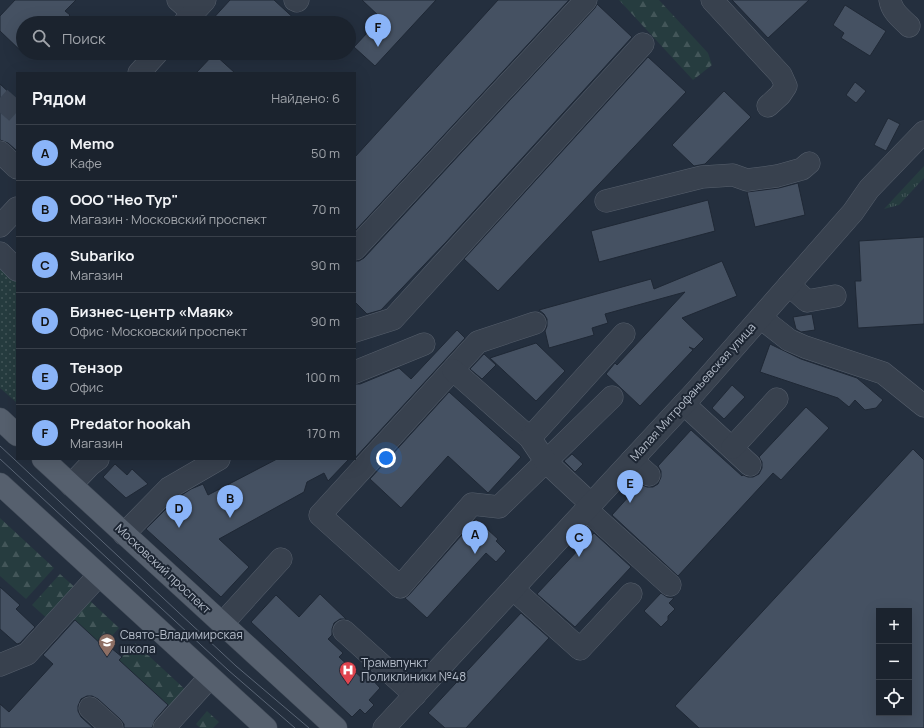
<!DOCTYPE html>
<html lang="ru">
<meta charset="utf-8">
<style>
body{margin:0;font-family:Manrope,sans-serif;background:#282f3a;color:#f1f3f6}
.controls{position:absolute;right:12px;bottom:12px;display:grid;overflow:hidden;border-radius:0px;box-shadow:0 4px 16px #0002}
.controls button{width:36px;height:36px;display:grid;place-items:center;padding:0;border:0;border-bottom:1px solid #39404a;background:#1b232e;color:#f1f3f6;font:20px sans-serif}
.you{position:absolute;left:386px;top:458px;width:14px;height:14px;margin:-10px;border:3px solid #fff;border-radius:50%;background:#1a73e8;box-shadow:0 0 0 6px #1a73e833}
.badge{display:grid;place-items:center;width:26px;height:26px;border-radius:50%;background:#8ab4f8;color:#111;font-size:13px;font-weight:700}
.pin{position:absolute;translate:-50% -33px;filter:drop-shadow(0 1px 2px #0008)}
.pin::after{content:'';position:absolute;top:21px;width:14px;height:12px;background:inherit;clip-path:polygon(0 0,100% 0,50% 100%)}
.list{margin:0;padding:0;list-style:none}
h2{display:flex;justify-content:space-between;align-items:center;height:52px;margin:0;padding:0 16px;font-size:17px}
h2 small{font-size:13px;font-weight:400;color:#a0a4aa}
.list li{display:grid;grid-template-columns:26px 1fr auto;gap:12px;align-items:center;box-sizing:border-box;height:56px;padding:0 16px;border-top:1px solid #39404a}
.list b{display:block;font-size:15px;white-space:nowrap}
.list p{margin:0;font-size:13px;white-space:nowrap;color:#a0a4aa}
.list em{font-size:13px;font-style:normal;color:#a0a4aa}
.icon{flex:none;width:22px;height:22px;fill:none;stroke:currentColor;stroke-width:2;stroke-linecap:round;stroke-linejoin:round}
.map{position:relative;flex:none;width:924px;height:728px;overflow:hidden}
.search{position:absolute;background:#1b232e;box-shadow:0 4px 16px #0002;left:16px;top:16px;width:340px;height:44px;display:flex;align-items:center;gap:10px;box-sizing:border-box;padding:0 14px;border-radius:22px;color:#a0a4aa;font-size:15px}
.panel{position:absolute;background:#1b232e;box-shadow:0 4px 16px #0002;left:16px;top:72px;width:340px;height:388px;border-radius:0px}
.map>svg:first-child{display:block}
.grass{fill:url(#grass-tufts)}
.forest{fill:url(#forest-firs)}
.park{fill:url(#park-dots)}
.building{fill:#455162;stroke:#1f2835;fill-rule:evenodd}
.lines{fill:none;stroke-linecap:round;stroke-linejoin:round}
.minor-tunnel{stroke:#3a4453;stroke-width:22;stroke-dasharray:22 11;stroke-linecap:butt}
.minor-casing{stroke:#565f6c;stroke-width:23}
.major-casing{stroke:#414a57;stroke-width:23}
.minor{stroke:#38414e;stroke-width:22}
.major{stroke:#56606e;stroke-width:22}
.tram{stroke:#5a6575;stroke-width:1}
.labels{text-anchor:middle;stroke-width:4;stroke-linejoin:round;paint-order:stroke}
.street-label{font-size:12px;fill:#b4bcc9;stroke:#1d2633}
.poi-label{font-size:12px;fill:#b4bcc9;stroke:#1d2633;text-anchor:start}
</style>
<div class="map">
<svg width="924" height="728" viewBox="0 0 924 728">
<defs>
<pattern id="grass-tufts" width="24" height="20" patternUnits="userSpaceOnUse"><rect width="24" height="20" fill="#263c3f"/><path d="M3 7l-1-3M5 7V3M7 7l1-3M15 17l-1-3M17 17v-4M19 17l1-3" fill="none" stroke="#435659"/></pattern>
<pattern id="forest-firs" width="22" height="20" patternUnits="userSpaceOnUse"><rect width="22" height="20" fill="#263c3f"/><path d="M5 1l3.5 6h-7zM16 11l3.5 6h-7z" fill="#435659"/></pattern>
<pattern id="park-dots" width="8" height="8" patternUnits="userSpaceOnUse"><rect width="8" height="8" fill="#263c3f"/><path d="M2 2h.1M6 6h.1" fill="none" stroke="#435659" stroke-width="1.8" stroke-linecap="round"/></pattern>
</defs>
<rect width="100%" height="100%" fill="#242f3e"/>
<path class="grass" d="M924,166V178L899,205L884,209Z"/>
<g class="forest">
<path d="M619,0H659L708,53L712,65L693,80Z"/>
<path d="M0,518L54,568L26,599L0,576Z"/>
<path d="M60,574L78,590L50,621L32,605Z"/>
<path d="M88,599L119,628L103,646L71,617Z"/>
<path d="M135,643L190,694L175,711L119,660Z"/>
<path d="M207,711L219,722L213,728H200L196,724Z"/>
</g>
<path class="park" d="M0,262L17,280V403L0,388Z"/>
<g class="building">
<path d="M15,0H76L65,11L70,15L62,23H23V53L0,31V16Z"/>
<path d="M230,0H274L299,23H209Z"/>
<path d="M362,0H436L375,66L354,47L381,18Z"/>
<path d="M498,0H569L355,231V157Z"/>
<path d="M732,0H809L768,38Z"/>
<path d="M597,4L632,37L446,242L381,310L367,314L355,302V261H359L364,258L595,8Z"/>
<path d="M845,5L886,31L870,56L841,38L844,33L833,25Z"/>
<path d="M214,54L235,73H196Z"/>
<path d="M648,57L686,92L498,291L464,259Z"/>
<path d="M855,82L866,91L856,103L846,95Z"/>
<path d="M0,84L17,100V148L16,150L8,143L0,140Z"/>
<path d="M724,91L751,117L705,164L694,166L672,145Z"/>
<path d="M888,118L900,124L886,151L874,145Z"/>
<path d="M798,183L805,215L755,227L747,192L779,188Z"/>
<path d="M708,200L715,231L599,262L591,231Z"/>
<path d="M924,237V324L858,328L855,281H861L859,241Z"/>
<path d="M722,261L737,296L682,318L704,339L694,349L689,347L693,350L640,406L606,374L615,363L617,365L685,292L605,314L608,323L592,328L594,335L549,348L545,331L547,326V319L544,314L539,310L651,279L654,289Z"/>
<path d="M812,314L815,330L801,332L796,329L793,317Z"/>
<path d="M457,330L465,338L355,458V384H360L399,368L411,379Z"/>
<path d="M536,343L565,371L536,401L490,358Z"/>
<path d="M770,344L801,359L857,378L883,400L876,408L865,410L855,400L849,407L838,398L760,372Z"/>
<path d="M484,354L496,365L482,379L470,369Z"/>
<path d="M732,385L745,397L724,419L712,408Z"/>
<path d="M449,392L521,457L488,493L448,456L401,508L370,479Z"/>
<path d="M806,407L829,428L781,480L773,473L678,576L612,515L640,484L647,487H653L658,484L661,477V471L658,466L691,430L742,476L743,475L748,477H753L759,474L762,468V462L759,457Z"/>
<path d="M913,449L924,460V728H699L675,706ZM879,611H909V713H879Z"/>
<path d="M572,454L583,464L575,472L564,461Z"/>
<path d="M277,459H349L328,481L324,473L307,482L304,492L219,539L249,567L221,597L146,529L177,498L191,489L203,484L208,495Z"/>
<path d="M115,464L127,475L132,469L148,484L126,498L103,477Z"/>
<path d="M476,519L498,539L496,541L506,551L496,562L486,553L427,618L405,598L409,595Z"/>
<path d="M594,533L631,567L575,627L537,594Z"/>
<path d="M0,587L20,605L16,609L35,627L20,643L17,644L0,629Z"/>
<path d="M661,593L667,597L674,598L669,603L675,609L668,616V620L661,627L644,611Z"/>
<path d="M320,594L346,619H340L334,623L332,629V635L328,639L343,653L339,657L364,680L368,675L380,688L369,700L374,705L365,714L360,709L352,717L251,622L276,595L299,617Z"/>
<path d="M521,613L549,638L466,728H445L428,713Z"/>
<path d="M75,620L103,646L105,643L122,657L119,660L168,705L155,720L152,728H124V724L120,719L98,699L92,696H87L81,699L78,706V711L81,717L93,728H0V704L9,712L53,664L43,655Z"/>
</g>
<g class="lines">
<path class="minor-tunnel" d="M0,98L17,113"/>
<g class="minor-casing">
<g id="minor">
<path d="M178,0L193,13"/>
<path d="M295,0L297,1L298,0"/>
<path d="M712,0L781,75L786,86L780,95L768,106"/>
<path d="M890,0C892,12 901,18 909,26"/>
<path d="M184,23L205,0"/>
<path d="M139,73L157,53"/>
<path d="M0,152L17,168"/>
<path d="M606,201L702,177L733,175L747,180L777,176L802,169L809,163"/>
<path d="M0,226L17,208"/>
<path d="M355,249L586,0"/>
<path d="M0,253L17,270"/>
<path d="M789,285L807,301L835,296"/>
<path d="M761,318L789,340L805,347L883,373L924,406"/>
<path d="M535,323L478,342L320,515L400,587L472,504L499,507L612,397"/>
<path d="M355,331L393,319L643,44"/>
<path d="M453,370L530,438"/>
<path d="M355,372L424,344"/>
<path d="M684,404L750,465"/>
<path d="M732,448L777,399"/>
<path d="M632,460L649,475"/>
<path d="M71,485L90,465L98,459"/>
<path d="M591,504L546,462L530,438L624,334"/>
<path d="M586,509L670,585"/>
<path d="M124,534L169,488L219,459"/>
<path d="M513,589L580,649L631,594"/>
<path d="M222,624L281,559"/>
<path d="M344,631L415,695"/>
<path d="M0,665L27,654L99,575"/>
<path d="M90,708L112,728"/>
<path d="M164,728L210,677"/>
<path d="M384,728L695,392L853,212L869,189L924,132"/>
</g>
</g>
<g class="major-casing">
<g id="major">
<path d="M0,419L17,435"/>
<path d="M43,459L336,728"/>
<path d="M0,484L266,728"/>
</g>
</g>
<use href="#minor" class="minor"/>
<use href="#major" class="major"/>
<g class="tram">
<path d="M0,446L236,666L309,728"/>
<path d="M0,459L228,670L295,728"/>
</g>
</g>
<defs>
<g id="school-pin" transform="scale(0.9)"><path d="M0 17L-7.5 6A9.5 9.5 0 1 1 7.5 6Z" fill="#8d6e63" stroke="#1d2633"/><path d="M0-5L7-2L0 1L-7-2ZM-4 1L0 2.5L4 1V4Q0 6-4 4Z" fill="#fff"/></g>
<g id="hospital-pin" transform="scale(0.9)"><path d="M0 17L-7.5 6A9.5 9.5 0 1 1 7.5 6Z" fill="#e0444e" stroke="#1d2633"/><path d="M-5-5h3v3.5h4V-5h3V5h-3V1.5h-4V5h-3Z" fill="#fff"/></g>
</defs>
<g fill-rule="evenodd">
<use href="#school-pin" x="107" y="642"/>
<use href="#hospital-pin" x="348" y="670"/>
</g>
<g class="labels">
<g class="street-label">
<text transform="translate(693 392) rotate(-48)" y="4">Малая Митрофаньевская улица</text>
<text transform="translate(163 569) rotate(43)" y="4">Московский проспект</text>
</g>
<g class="poi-label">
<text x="120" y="639">Свято-Владимирская<tspan x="120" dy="14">школа</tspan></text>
<text x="361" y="667">Трамвпункт<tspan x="361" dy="14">Поликлиники №48</tspan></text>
</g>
</g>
</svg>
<div class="controls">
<button>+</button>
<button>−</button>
<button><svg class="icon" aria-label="locate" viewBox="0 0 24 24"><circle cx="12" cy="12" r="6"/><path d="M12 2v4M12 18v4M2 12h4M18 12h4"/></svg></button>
</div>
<div class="you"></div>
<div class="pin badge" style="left:475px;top:554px">A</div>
<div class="pin badge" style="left:230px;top:518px">B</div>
<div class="pin badge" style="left:579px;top:557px">C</div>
<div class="pin badge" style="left:179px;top:528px">D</div>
<div class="pin badge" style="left:630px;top:503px">E</div>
<div class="pin badge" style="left:378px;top:47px">F</div>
<div class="search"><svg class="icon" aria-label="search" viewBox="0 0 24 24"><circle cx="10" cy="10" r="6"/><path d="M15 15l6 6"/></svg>Поиск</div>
<section class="panel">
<h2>Рядом<small>Найдено: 6</small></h2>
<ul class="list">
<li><span class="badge">A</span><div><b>Memo</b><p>Кафе</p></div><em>50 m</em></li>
<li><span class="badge">B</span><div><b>ООО &quot;Нео Тур&quot;</b><p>Магазин · Московский проспект</p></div><em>70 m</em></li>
<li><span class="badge">C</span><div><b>Subariko</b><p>Магазин</p></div><em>90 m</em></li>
<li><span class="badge">D</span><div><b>Бизнес-центр «Маяк»</b><p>Офис · Московский проспект</p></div><em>90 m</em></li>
<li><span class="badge">E</span><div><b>Тензор</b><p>Офис</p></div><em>100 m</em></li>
<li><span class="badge">F</span><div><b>Predator hookah</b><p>Магазин</p></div><em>170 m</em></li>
</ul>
</section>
</div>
